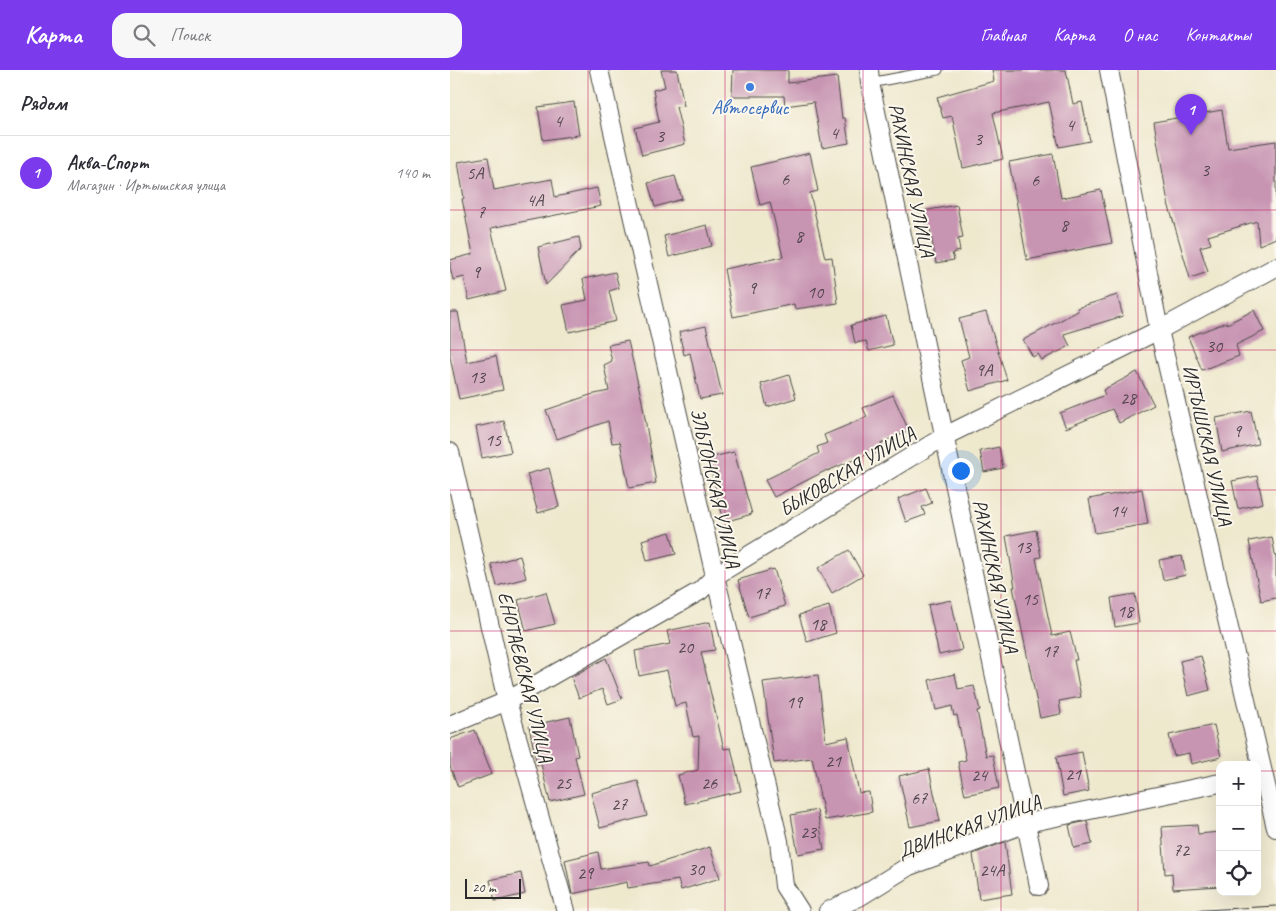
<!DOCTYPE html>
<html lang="ru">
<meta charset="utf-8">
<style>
body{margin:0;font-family:Caveat,sans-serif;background:#f7f7f7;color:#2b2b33}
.controls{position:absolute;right:15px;bottom:15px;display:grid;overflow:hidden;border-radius:10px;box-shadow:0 5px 20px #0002}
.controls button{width:45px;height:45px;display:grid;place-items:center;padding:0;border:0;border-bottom:1px solid #e1e1e2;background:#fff;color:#2b2b33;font:25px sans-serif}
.scale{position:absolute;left:15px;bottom:12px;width:56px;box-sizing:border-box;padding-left:5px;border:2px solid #2b2b2b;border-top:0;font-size:14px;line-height:18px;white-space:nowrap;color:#2b2b2b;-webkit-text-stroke:4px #fbf7ec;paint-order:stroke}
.you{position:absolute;left:510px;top:400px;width:18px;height:18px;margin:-12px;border:4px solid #fff;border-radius:50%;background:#1a73e8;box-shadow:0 0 0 8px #1a73e833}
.badge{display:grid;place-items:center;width:32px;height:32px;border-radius:50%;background:#7c3aed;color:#fff;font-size:16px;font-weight:700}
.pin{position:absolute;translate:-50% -41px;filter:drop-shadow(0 1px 2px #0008)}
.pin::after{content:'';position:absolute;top:26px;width:18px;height:15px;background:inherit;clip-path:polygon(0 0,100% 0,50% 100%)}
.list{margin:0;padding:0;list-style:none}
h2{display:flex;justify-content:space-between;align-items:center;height:65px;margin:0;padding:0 20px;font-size:21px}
h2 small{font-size:16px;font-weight:400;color:#7c7c81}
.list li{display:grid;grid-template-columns:32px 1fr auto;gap:15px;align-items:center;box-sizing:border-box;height:75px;padding:0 20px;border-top:1px solid #e1e1e2}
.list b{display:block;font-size:19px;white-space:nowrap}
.list p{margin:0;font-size:16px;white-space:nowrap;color:#7c7c81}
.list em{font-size:16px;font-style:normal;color:#7c7c81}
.icon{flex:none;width:28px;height:28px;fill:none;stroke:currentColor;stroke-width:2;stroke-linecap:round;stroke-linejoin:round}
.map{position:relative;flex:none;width:826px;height:841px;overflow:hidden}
header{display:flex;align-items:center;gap:30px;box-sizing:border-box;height:70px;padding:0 25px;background:#7c3aed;color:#fff}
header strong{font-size:24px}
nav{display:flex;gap:28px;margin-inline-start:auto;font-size:18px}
.search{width:350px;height:45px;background:#f7f7f7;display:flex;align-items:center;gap:12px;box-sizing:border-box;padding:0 18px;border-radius:15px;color:#7c7c81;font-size:19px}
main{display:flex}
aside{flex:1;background:#fff}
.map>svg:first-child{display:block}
.building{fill:#c794b2}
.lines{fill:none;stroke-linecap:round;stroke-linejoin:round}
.service-casing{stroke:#484743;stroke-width:11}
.minor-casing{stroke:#484743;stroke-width:20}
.service{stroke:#fff;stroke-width:9}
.minor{stroke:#fff;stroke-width:18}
.tram{stroke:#2b2b2b;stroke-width:1}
.grid{fill:none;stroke:#c2185b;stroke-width:1;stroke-opacity:0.55}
.shop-dot{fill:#3f7fe0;stroke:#fbf7ec;stroke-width:2}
.labels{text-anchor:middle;stroke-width:4;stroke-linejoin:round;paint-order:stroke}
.number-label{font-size:18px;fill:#52454d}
.shop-label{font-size:20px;fill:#366cbe;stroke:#fbf7ec}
.street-label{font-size:20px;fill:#2b2b2b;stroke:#fbf7ec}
</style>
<header>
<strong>Карта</strong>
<div class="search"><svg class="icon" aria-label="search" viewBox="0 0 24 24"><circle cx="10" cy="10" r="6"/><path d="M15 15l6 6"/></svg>Поиск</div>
<nav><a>Главная</a><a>Карта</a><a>О нас</a><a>Контакты</a></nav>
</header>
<main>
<aside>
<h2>Рядом<small></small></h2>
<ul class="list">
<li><span class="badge">1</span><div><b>Аква-Спорт</b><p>Магазин · Иртышская улица</p></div><em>140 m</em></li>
</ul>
</aside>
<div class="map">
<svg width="826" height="841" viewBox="0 0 826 841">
<rect width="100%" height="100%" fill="#fbf7ec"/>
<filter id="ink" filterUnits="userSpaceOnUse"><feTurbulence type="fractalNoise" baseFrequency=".02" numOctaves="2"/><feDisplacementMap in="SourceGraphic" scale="10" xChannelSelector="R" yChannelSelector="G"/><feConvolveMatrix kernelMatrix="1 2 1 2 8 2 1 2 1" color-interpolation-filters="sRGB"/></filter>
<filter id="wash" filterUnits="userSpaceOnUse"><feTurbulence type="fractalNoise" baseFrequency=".0096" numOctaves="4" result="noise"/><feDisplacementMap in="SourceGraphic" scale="20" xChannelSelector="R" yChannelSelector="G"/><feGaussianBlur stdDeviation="1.12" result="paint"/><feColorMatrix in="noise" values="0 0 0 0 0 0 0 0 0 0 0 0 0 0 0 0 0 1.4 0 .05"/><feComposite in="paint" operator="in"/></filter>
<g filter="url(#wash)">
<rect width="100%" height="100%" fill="#eee8cd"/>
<g id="blocks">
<g class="building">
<path d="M211,0H227L234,36L226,37L235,74L192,85L185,58L209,52L203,20L215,17Z"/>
<path d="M283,0H338V13L387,7L392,48H395L399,73L372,78L364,32L335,36L334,26H282Z"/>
<path d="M542,0H616L623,34L632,32L640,71L609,77L599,32L543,43L553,89L513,98L502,46L493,48L487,27L544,11Z"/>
<path d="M124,32L129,65L93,70L88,37Z"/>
<path d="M772,40L778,78L826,71V168L809,175L807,151L758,166L761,174L750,177L758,202L740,208L718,133L704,52Z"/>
<path d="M360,83L368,121L360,123L375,188L382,187L388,233L345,239L344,234L283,247L274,199L333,187L320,132L310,135L301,97Z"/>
<path d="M603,84L611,128L651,120L662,173L577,190L559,92Z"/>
<path d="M38,87L44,120L102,109L105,127L147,118L151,136L41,158L56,221L19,230L14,207L3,210L0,197V190L23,184L12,129L14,128L8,92Z"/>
<path d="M225,106L232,129L205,137L198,113Z"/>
<path d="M507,135L513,168L508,169L510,181L502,183L504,190L486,193L480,159H476L473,141Z"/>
<path d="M257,155L262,176L219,187L214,166Z"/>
<path d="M129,167L131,179L96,215L88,177Z"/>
<path d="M165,202L169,218L159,221L166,251L119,262L113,235L137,230L133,209Z"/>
<path d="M667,225L673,246L614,264L620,276L592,290L588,284L583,287L573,270L628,241L627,238Z"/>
<path d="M804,240L814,261L786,275L789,286L752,300L738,267L777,252V254Z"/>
<path d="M0,242H8L17,292L46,286L53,320L9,329L0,287Z"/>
<path d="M536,242L557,310L520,321L511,290L519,287L509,249Z"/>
<path d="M436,246L443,275L419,281L416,271L405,273L401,255Z"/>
<path d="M256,256L272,325L250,329L240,283L234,285L229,262Z"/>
<path d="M178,271L192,331L206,413L179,418L170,372L162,373L158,351L107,369L96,340L140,325L159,321L154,295L162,291L158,275Z"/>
<path d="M687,302L704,335L669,353L662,339L616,358L610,343L655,325L653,320Z"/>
<path d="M339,305L346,328L317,337L311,314Z"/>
<path d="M443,325L459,361L431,373L434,380L419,386L418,384L377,401V400L324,427L315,410L369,383L367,377L377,373L374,365L417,347L413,338Z"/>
<path d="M801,341L808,374L772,382L766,348Z"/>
<path d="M54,351L61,382L32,388L26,357Z"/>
<path d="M549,377L553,398L534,402L530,381Z"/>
<path d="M284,382L302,444L274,452L258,388Z"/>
<path d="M99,398L109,437L88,443L77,404Z"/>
<path d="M807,406L813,433L788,439L782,411Z"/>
<path d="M476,418L482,433L472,437L475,445L456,452L448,429Z"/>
<path d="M692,419L698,454L645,463L639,429Z"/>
<path d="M586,460L591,487L586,488L602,566L620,562L627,590H624L631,627L609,631L611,644L590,648L563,517H565L556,466Z"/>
<path d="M220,462L226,484L197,491L192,470Z"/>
<path d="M822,467L826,489V528L811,531L799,471Z"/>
<path d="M399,480L413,505L382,523L368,498Z"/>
<path d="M70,486L76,508L47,516L41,494Z"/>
<path d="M732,486L736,505L713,510L709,490Z"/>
<path d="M324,499L335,536L299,547L288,510Z"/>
<path d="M96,522L105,554L76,561L68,530Z"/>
<path d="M685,524L689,553L665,557L661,528Z"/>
<path d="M501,530L512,580L489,585L478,535Z"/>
<path d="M379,536L386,563L357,572L349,545Z"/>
<path d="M260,552L265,580L251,582L274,679L281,678L291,721L235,734L228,705L248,700L249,666L243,667L236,633L225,636L217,600L189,606L185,581L220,574L217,561Z"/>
<path d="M751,586L760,620L738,626L730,591Z"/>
<path d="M156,588L172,629L158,634L152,619L129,628L121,607Z"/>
<path d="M505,604L508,619L524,616L530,640L527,641L536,686L543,685L549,718L515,725L508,692L516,690L507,645L504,646L502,636L486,640L479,610Z"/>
<path d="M368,605L376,672L398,667L409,723L419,722L422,742L375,750L362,688L324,693L313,612Z"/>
<path d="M120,647L128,686L125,687L134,724L100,732L91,694L87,695L79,656Z"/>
<path d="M764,655L771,687L741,694L739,683L724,686L719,665Z"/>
<path d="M25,660L42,704L8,717L0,696V669Z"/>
<path d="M632,682L639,721L613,726L606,687Z"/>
<path d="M479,699L490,751L460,757L449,706Z"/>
<path d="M188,711L197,746L150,758L141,723Z"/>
<path d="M367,740L374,779L348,784L341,745Z"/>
<path d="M637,751L642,774L624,778L619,755Z"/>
<path d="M747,755L748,764L770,762V816L723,819L722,803L715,804L712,757Z"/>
<path d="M555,772L562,824L529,829L523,784Z"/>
<path d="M260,777L270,808L231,820L228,810L178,818L177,812L122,824L115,790L148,782L151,799L199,792L200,796Z"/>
<path d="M71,803L75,824L45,831L40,810Z"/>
</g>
</g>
</g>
<g filter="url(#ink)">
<use href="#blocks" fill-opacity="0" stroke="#484743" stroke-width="1"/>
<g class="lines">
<g class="service-casing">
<path id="service" d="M420,13L488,0"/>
</g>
<g class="minor-casing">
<g id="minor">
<path d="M149,0L265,506L329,771L334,816L350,841"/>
<path d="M419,0L420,13L589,816"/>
<path d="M659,0L709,260L826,758"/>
<path d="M0,382L57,631L116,841"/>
<path d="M0,655L57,631L250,521L265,506L495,366L709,260L826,197"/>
<path d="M378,841L409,827L459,796L577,753L770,713"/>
</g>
</g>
<use href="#service" class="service"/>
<use href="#minor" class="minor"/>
<path class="tram" d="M737,841L826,836"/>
</g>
</g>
<path class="grid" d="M138,0V841M275,0V841M413,0V841M551,0V841M688,0V841M0,140H826M0,280H826M0,420H826M0,561H826M0,701H770M807,701H826"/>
<circle class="shop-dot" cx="300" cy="17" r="5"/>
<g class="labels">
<g class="number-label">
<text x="108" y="57">4</text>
<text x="620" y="61">4</text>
<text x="384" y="69">4</text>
<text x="210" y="72">3</text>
<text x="528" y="75">3</text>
<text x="755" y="106">3</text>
<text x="25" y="109">5А</text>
<text x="335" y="115">6</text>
<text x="585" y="116">6</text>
<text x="85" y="136">4А</text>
<text x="31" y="148">7</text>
<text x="614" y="161">8</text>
<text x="349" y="172">8</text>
<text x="26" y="208">9</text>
<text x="302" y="224">9</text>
<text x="365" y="228">10</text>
<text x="764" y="282">30</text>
<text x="534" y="306">9А</text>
<text x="27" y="313">13</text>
<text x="678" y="334">28</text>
<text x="787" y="367">9</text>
<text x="43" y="376">15</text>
<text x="668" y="447">14</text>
<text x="573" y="483">13</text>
<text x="312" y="529">17</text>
<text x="580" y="535">15</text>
<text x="675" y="547">18</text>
<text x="368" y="560">18</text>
<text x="235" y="583">20</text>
<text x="600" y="587">17</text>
<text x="344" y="638">19</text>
<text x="383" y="697">21</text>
<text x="623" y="710">21</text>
<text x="529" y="711">24</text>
<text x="113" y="719">25</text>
<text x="259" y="719">26</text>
<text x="469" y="734">67</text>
<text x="169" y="740">27</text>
<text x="358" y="768">23</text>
<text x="731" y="786">72</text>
<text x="246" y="805">30</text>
<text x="542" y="806">24А</text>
<text x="135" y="809">29</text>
</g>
<g class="shop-label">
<text x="300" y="44">Автосервис</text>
</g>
<g class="street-label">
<text transform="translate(462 110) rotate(78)" y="7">РАХИНСКАЯ УЛИЦА</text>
<text transform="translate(758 375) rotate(77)" y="7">ИРТЫШСКАЯ УЛИЦА</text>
<text transform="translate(397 401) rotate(-31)" y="7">БЫКОВСКАЯ УЛИЦА</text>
<text transform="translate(266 418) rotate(77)" y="7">ЭЛЬТОНСКАЯ УЛИЦА</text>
<text transform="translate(546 506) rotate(78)" y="7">РАХИНСКАЯ УЛИЦА</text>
<text transform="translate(76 607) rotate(76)" y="7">ЕНОТАЕВСКАЯ УЛИЦА</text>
<text transform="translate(519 756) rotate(-20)" y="7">ДВИНСКАЯ УЛИЦА</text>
</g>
</g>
</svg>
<div class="controls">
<button>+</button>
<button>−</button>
<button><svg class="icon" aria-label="locate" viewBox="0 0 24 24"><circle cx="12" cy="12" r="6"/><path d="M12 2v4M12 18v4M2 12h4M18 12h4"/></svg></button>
</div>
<div class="scale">20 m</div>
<div class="you"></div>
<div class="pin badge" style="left:741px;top:65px">1</div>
</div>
</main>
